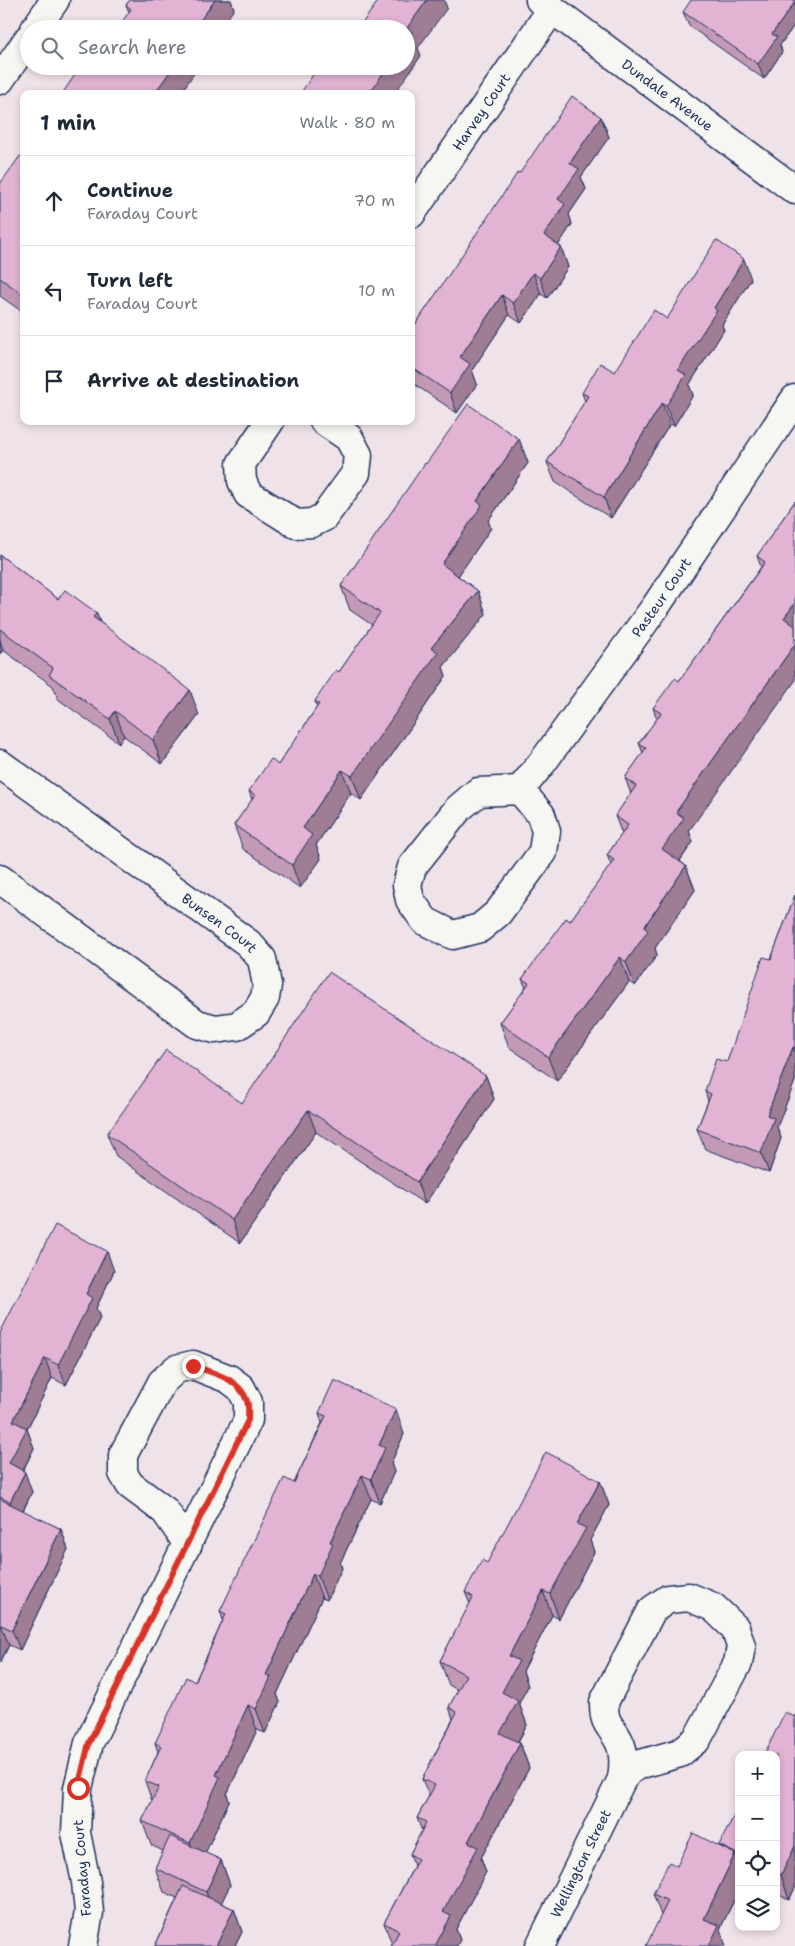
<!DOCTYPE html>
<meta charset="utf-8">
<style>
body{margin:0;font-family:"Shantell Sans",sans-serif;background:#f2f2f3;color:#1f2937}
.controls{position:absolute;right:15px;bottom:15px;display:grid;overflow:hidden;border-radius:10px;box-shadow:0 2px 8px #0003}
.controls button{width:45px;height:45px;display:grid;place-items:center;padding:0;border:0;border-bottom:1px solid #e0e1e3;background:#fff;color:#1f2937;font:25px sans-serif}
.stop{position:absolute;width:15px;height:15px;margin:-11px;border:4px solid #d93025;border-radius:50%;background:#fff}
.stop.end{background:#d93025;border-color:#fff;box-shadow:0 1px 5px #0008}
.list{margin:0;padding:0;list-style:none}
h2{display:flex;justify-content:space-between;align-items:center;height:65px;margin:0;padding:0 20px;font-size:21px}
h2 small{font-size:16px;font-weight:400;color:#747a83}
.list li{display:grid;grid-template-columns:32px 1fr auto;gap:15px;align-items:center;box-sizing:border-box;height:90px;padding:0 20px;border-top:1px solid #e0e1e3}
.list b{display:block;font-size:19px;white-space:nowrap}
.list p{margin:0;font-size:16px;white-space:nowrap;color:#747a83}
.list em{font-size:16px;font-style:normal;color:#747a83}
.icon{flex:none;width:28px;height:28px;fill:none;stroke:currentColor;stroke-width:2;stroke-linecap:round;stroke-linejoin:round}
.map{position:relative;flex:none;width:795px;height:1946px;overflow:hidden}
.search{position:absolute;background:#fff;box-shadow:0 2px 8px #0003;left:20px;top:20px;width:395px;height:55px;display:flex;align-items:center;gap:12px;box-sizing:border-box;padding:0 18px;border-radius:28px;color:#747a83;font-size:19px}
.panel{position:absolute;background:#fff;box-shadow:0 2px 8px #0003;left:20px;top:90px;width:395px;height:335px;border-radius:10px}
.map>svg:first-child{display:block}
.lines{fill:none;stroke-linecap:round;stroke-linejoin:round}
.minor-casing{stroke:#1b2f5e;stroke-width:31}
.minor{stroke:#f6f6f2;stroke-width:28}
.wall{fill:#c39ab5;stroke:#1b2f5e}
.shaded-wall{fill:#9f7d94;stroke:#1b2f5e}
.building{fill:#e3b3d3;stroke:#1b2f5e}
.route{stroke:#d93025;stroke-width:6}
.labels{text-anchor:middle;stroke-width:5;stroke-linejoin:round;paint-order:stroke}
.street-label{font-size:14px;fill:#1b2f5e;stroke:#f6f6f2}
</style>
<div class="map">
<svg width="795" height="1946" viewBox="0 0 795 1946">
<rect width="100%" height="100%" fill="#f0e2e9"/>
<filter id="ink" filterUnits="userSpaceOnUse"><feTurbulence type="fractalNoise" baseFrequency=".02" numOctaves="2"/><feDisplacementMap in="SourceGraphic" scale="10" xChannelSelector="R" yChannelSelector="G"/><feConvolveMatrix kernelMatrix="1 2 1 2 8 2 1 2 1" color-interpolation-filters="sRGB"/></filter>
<g filter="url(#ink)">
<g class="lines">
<g class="minor-casing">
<g id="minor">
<path id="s1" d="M540,0L795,190"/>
<path d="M35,29L55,0"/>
<path d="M0,80L29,38"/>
<path id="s2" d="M411,214L552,9"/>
<path d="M270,421L241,464L242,481L248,494L296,524L312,523L324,517L356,473L358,455L349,438L324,421"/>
<path id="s3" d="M0,764L248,943L262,959L267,985L265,998L256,1013L237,1026L215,1029L197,1024L0,879"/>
<path id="s4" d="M520,790L542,763L656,606L795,399"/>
<path d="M520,790L541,815L546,831L543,852L498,913L480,928L453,935L425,921L410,900L407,885L412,867L458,809L478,792Z"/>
<path d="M689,1597L713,1607L735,1628L741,1646L738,1663L697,1739L680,1753L641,1764L630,1770L622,1779C624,1766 625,1753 619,1741C609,1722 604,1726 604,1702L652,1610L668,1599Z"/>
<path d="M83,1946L89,1912L86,1882L76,1833L78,1788L89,1743L248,1420V1402L241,1388L229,1379L193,1365L176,1369L162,1382L123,1455V1473L130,1485L165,1511L188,1544"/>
<path id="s5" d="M540,1946L622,1779"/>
</g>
</g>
<use href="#minor" class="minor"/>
</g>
<g class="wall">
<path d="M130,0H231L234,9L129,12L126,5Z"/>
<path d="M795,0V24L780,45L782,52L764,79L689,26L683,12Z"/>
<path d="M601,117L609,137L581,177L586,189L569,214L572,224L558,245L561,247L568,267L547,298L541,294L521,323L509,315L472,370L477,384L457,413L411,382V331L520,173Z"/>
<path d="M24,158V313L0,296V184Z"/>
<path d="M751,279L722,325L724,330L689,385L693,395L674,426L670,424L611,518L555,482L547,462L585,401L582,393L615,372L667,319Z"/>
<path d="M519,439L528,463L488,521L491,528L458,576L478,591L486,614L443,667L446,676L361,800L351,793L316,845L321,859L300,888L243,849L234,825L252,800L249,791L278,765L317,707L315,701L339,672L372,625L350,610L341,586L426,464Z"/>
<path d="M795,501L689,831L693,842L680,861L686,866L695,890L655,948L657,955L635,986L629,982L557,1081L509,1047L500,1023L526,988L522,979L570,921L611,865L607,855L622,834L615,816L631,794L625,778L643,753L639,743L657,719L653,708L679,681L761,567L757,556Z"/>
<path d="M0,555L58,599L100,622L199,715L162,764L124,736L119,743L58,699L53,686L3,650L0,654Z"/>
<path d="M795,895V1081L777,1127L781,1138L769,1173L705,1149L697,1129L708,1101L705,1091L727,1062L771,959Z"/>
<path d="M486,1076L494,1099L425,1204L316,1132L240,1243L116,1156L107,1134L242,1103Z"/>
<path d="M114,1271L96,1308L100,1318L66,1385L52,1378L27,1429L34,1448L23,1471L32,1492L23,1511L61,1529L68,1549L20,1650L9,1645L0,1663V1333Z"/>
<path d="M319,1413L404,1434L391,1463L394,1472L380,1503L371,1499L340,1563L342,1568L327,1600L322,1598L277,1694L280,1702L265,1733L257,1730L227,1794L229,1801L205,1853L221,1860L230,1885L221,1903L234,1909L242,1932L235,1946H155L177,1898L164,1892L155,1868L163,1851L151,1845L142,1821L152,1801L145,1781L158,1752L155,1743L195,1682L223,1620L220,1611L294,1483L322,1423Z"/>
<path d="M600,1481L609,1505L590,1540L594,1552L559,1619L552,1615L523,1671L528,1686L519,1703L527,1725L518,1742L520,1743L529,1768L481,1858L486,1872L456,1929L460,1940L392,1944L384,1923L414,1866L410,1854L422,1831L417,1818L429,1796L422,1779L453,1719L449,1707L458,1690L449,1685L440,1661L470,1604L465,1592L487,1563Z"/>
<path d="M795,1715V1888L789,1900L776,1893V1755Z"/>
<path d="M739,1806V1890L720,1929L661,1915L653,1894L720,1846Z"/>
</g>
<g class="shaded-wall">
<path d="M215,0H231L234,9L220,29H194Z"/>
<path d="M427,0H444L447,8L418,48L421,56L394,94H368L388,66H406L407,28Z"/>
<path d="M795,2V24L780,45L782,52L764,79L758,64L772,34Z"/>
<path d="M174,66H194L193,67L195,72L180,94H154Z"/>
<path d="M601,117L609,137L581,177L586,189L569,214L572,224L552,255L544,235L558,199L570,163Z"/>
<path d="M561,247L568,267L547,298L540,278Z"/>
<path d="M744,259L751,279L722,325L724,330L689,385L693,395L674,426L666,406L678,370L714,308Z"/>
<path d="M533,273L541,294L521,323L513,303Z"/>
<path d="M24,290V300L21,293Z"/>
<path d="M502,295L509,315L472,370L477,384L457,413L450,393L460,357Z"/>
<path d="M662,403L670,424L611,518L604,497Z"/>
<path d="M519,439L528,463L488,521L491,528L450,588L442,564L477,501Z"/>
<path d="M478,591L486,614L443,667L446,676L361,800L352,776L431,648Z"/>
<path d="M795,603V640L784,618Z"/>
<path d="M97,613L105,637L93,617Z"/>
<path d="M0,640L3,650L0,654Z"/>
<path d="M795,644V681L689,831L693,842L671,873L662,849L676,812Z"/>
<path d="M190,690L199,715L162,764L153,740Z"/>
<path d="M115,711L124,736L119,743L110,719Z"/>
<path d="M342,770L351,793L316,845L321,859L300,888L292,865L303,828Z"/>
<path d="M686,866L695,890L655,948L657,955L635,986L626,962L644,927Z"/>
<path d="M620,957L629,982L557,1081L548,1057Z"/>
<path d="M793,1047L795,1054V1081L777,1127L781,1138L769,1173L761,1153L767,1115Z"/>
<path d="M486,1076L494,1099L425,1204L417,1182Z"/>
<path d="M308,1110L316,1132L240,1243L232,1220Z"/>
<path d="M107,1251L114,1271L96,1308L100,1318L66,1385L58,1365L86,1294Z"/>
<path d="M45,1358L52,1378L27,1429L34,1448L16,1484L9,1463L13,1421Z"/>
<path d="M396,1409L404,1434L391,1463L394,1472L380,1503L371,1479L379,1445Z"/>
<path d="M25,1472L32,1492L17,1522L10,1502Z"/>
<path d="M362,1475L371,1499L340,1563L342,1568L327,1600L318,1576L330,1542Z"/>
<path d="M600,1481L609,1505L590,1540L594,1552L559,1619L550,1594L577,1524Z"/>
<path d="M61,1529L68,1549L20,1650L12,1630Z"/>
<path d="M313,1574L322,1598L277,1694L280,1702L265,1733L256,1709L266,1675Z"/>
<path d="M543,1591L552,1615L523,1671L528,1686L519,1703L527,1725L509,1757L500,1733L502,1692L509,1656Z"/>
<path d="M1,1625L9,1645L0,1663V1628Z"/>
<path d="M248,1705L257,1730L227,1794L229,1801L199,1867L190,1843L216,1775Z"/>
<path d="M520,1743L529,1768L481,1858L486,1872L456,1929L460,1940L457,1946H435L443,1912L468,1842Z"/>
<path d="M795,1846V1888L789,1900L781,1875Z"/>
<path d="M735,1854L739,1863V1890L720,1929L726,1946H709L704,1919Z"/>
<path d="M221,1860L230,1885L215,1916L206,1892Z"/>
<path d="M234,1909L242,1932L235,1946H216Z"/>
</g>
<g class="building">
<path d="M130,0H215L194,29H117L131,9L126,5Z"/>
<path d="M379,0H427L407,28L412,32L406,40V29H358Z"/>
<path d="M691,0H795V2L772,34L777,37L758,64L683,12Z"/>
<path d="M337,26L341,29H335Z"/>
<path d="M81,66H88L90,67L91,66H174L154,94H62Z"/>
<path d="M319,66H388L369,94H300Z"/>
<path d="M572,96L601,117L570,163L579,169L558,199L565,204L544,235L561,247L540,278L533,273L513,303L502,295L460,357L470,364L450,393L411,367V331L518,172L520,173Z"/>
<path d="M20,156L24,158V290L21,293L0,278V184Z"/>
<path d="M716,240L744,259L714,308L717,310L678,370L686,375L666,406L662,403L604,497L547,462L588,396L582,393L600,363L615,372L654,310L667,319Z"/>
<path d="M468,404L519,439L477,501L482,505L442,564L478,591L431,648L438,652L352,776L342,770L303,828L312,835L292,865L234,825L255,795L249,791L271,759L278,765L319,704L315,701L336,670L339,672L380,613L341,586L425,463L426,464Z"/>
<path d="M795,501V603L784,618L795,626V644L676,812L684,818L662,849L686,866L644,927L648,931L626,962L620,957L548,1057L500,1023L529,983L522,979L566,918L570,921L614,860L607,855L628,825L615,816L636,786L625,778L646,748L639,743L661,713L653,708L675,678L679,681L765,562L757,556Z"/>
<path d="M0,555L58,599L65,590L97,613L93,617L190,690L153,740L115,711L110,719L49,675L53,668L0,629Z"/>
<path d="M795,895V1048L793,1047L767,1115L774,1118L761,1153L697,1129L711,1094L705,1091L716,1059L727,1062L763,957L771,959Z"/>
<path d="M329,972L486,1076L417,1182L308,1110L232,1220L107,1134L166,1050L242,1103Z"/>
<path d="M55,1225L107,1251L86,1294L92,1298L58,1365L45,1358L13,1421L27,1428L9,1463L25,1472L10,1502L0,1497V1333Z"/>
<path d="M334,1380L396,1409L379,1445L385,1448L371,1479L362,1475L330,1542L333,1543L318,1576L313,1574L266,1675L271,1677L256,1709L248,1705L216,1775L220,1777L190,1843L142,1821L159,1787L145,1781L161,1746L155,1743L186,1677L195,1682L226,1614L220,1611L284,1478L294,1483L326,1416L319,1413Z"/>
<path d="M546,1452L600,1481L577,1524L586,1528L550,1594L543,1591L509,1656L519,1661L502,1692L518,1701L500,1733L520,1743L468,1842L478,1847L443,1912L451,1916L435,1946H391L399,1931L384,1923L418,1859L410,1854L426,1822L417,1818L435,1785L422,1779L457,1712L449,1707L466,1675L440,1661L473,1597L465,1592L482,1560L487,1563Z"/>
<path d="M0,1499L61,1529L12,1630L1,1625L0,1628Z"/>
<path d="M785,1712L794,1717L795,1715V1846L781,1875L776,1873V1755H764Z"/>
<path d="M739,1806V1855L719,1845Z"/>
<path d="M693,1833L735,1854L704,1919L719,1925L709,1946H646L668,1901L653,1894L669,1862L677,1866Z"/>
<path d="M170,1836L221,1860L206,1892L155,1868Z"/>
<path d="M183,1886L234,1909L216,1946H155Z"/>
</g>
</g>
<g class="lines" filter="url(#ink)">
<path class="route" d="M78,1788L89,1743L248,1420C248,1414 249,1406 247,1401C239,1378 214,1373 193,1366"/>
</g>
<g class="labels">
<g class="street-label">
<text dy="5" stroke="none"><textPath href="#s1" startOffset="159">Dundale Avenue</textPath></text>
<text dy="5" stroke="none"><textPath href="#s2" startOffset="124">Harvey Court</textPath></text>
<text dy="5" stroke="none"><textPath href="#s4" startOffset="239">Pasteur Court</textPath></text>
<text dy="5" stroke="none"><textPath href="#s3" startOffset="271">Bunsen Court</textPath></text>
<text dy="5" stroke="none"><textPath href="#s5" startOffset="92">Wellington Street</textPath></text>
<text transform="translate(82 1868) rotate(-95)" y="5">Faraday Court</text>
</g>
</g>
</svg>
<div class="controls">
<button>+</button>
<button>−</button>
<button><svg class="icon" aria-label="locate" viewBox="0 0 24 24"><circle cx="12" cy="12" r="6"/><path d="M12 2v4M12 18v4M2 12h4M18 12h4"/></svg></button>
<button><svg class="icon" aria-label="layers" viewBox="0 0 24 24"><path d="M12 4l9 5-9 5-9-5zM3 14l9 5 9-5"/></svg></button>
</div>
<div class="stop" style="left:78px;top:1788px"></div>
<div class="stop end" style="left:193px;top:1366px"></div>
<div class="search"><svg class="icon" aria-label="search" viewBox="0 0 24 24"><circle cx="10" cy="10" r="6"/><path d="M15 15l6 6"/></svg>Search here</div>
<section class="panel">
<h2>1 min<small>Walk · 80 m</small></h2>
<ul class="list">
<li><svg class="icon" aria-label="ahead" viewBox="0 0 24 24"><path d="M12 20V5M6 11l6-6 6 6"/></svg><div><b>Continue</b><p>Faraday Court</p></div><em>70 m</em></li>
<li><svg class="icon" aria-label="left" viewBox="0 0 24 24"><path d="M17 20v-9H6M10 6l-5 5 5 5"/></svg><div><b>Turn left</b><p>Faraday Court</p></div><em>10 m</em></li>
<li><svg class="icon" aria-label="arrive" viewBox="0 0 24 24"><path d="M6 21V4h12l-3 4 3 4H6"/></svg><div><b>Arrive at destination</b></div></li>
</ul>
</section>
</div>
